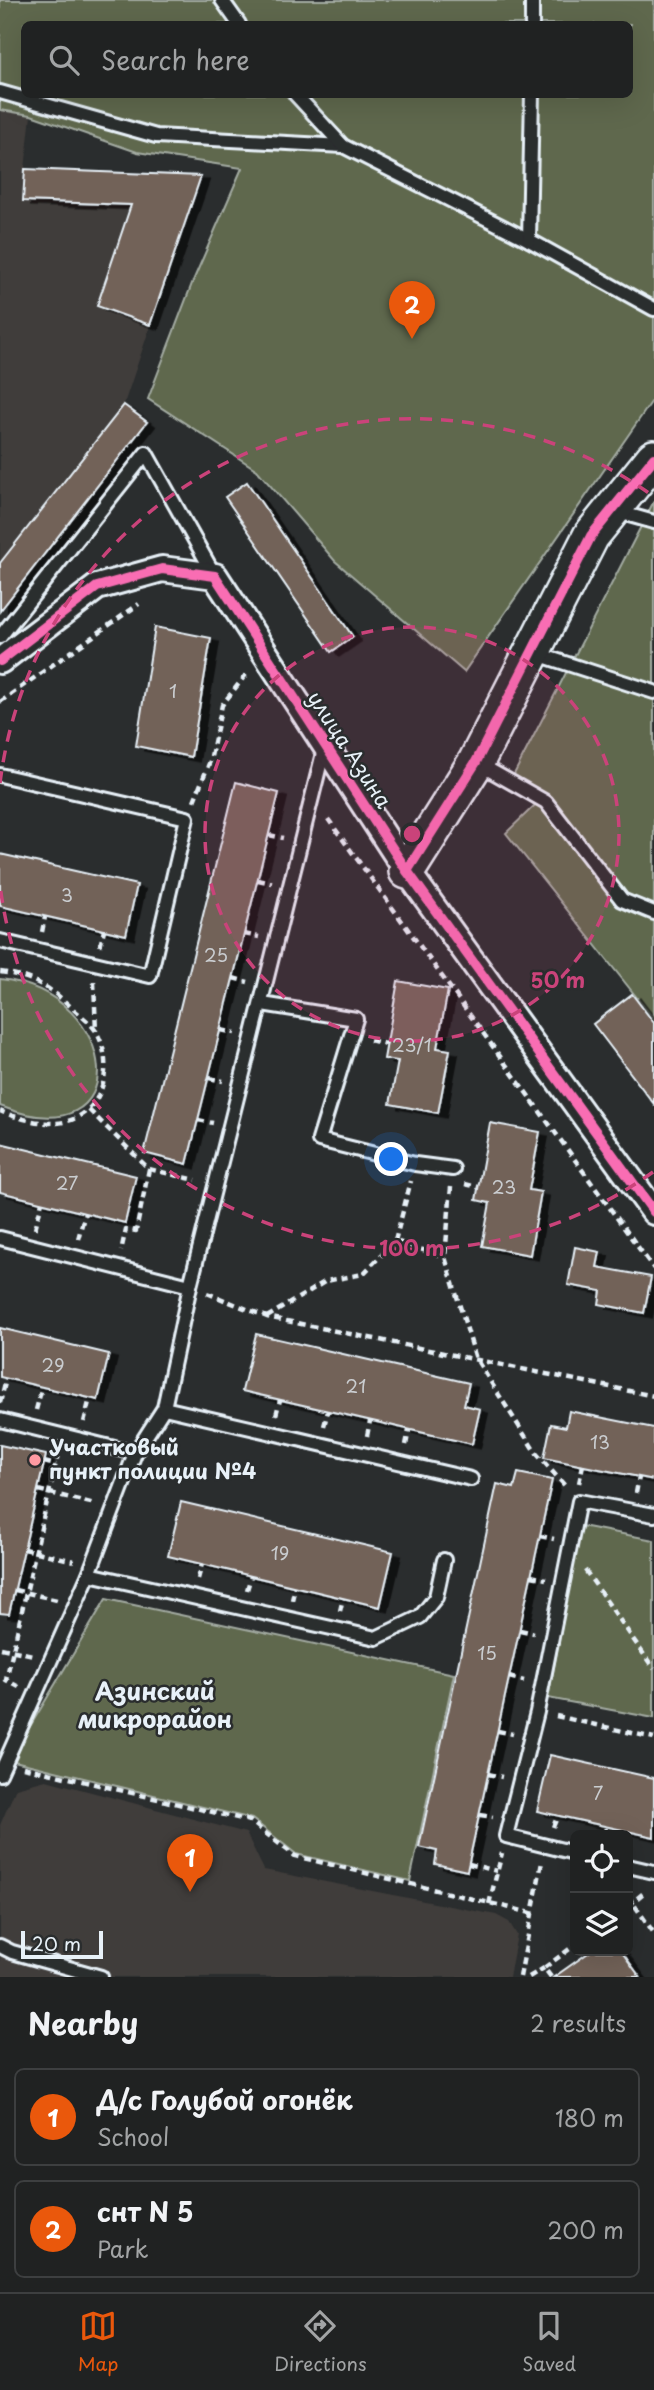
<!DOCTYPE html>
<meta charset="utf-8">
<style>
body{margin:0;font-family:"Playpen Sans",sans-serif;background:#2d2f2f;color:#f1f3f6}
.controls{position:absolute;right:21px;bottom:21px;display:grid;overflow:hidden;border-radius:10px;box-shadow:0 7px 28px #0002}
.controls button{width:63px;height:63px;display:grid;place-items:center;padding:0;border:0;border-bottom:2px solid #3d3f40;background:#202222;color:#f1f3f6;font:35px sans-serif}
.scale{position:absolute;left:21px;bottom:18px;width:82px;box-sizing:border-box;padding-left:7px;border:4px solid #e8f1f8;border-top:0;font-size:19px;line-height:24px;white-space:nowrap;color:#e8f1f8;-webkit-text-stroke:5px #2a2d2e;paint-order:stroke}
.you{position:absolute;left:392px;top:1160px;width:24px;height:24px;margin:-18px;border:5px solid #fff;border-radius:50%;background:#1a73e8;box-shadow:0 0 0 10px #1a73e833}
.badge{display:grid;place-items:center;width:46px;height:46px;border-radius:50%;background:#ea580c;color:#fff;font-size:23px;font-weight:700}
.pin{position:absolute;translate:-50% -58px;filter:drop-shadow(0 2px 4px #0008)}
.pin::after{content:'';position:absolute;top:37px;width:24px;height:21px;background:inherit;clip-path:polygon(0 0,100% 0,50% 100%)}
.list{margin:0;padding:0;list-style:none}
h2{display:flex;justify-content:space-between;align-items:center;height:91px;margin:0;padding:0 28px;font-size:30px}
h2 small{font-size:23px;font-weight:400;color:#a2a4a5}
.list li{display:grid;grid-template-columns:46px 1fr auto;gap:21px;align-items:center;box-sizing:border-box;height:98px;margin:0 14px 14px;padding:0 14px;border:2px solid #3d3f40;border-radius:10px}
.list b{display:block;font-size:26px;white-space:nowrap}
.list p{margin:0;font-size:23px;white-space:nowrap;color:#a2a4a5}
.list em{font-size:23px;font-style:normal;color:#a2a4a5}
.icon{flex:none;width:38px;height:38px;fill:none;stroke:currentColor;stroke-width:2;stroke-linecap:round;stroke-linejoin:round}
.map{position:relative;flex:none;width:654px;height:1977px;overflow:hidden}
.search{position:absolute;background:#202222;box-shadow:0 7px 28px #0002;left:21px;right:21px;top:21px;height:77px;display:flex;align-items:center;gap:18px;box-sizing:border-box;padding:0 24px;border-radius:10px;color:#a2a4a5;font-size:26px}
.sheet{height:315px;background:#202222}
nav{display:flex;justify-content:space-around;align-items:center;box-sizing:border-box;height:98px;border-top:2px solid #3d3f40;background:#202222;font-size:19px;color:#a2a4a5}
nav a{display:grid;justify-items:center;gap:4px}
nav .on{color:#ea580c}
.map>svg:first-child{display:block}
.built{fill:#403d3b}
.green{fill:#5f674e;stroke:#a4aca3;stroke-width:2;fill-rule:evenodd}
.building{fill:#726259;stroke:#e8f1f8;stroke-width:2;filter:url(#shadow)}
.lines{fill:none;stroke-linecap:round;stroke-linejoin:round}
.lane-casing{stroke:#e8f1f8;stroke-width:18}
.street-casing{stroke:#e8f1f8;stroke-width:30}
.secondary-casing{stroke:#e8f1f8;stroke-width:40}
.path{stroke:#e8f1f8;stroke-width:4.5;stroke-dasharray:7 5;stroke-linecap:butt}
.lane{stroke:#2a2d2e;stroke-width:12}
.street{stroke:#2a2d2e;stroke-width:24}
.secondary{stroke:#2a2d2e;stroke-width:35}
.cycleway-casing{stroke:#2a2d2e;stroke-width:15}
.cycleway{stroke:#f96db3;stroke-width:10}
.ring{fill:none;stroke:#ca437a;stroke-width:3.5;stroke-dasharray:12 9}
.poi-dot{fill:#ff9aa2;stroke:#2a2d2e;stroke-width:2.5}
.labels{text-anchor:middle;stroke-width:5;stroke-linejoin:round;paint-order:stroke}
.number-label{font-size:18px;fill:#cacdd0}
.street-label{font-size:21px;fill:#e8f1f8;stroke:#2a2d2e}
.poi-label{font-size:21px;font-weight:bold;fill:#e8f1f8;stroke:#2a2d2e;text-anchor:start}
.quarter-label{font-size:24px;font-weight:bold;fill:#e8f1f8;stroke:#2a2d2e}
.centre{fill:#ca437a;stroke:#2a2d2e;stroke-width:3.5}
.ring-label{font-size:21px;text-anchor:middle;font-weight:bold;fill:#ca437a;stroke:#2a2d2e;stroke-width:5;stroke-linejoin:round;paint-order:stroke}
</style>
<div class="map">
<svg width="654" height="1977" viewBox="0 0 654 1977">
<defs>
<filter id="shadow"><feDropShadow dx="8" dy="4.5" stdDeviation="0" flood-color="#0009"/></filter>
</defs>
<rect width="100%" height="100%" fill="#2a2d2e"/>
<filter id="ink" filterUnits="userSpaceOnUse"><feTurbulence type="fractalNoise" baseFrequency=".0143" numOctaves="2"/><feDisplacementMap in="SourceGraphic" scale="14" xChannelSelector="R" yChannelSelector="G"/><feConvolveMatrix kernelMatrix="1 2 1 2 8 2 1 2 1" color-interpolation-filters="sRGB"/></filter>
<g filter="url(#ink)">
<g class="built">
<path d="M0,110L31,115L25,169L201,176L124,404L147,422L0,611Z"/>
<path d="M46,1780L246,1833L264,1870L496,1915L509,1922L517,1935L509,1977H0V1825L16,1788Z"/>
</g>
<g class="green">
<path d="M0,0H654V398L464,672L335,561L257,470L148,399L193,281L242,168L137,152L31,115L0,110ZM24,24H630V94H24Z"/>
<path d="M654,501V1019L506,833L535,805L508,786Z"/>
<path d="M0,979C123,993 138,1160 0,1106Z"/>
<path d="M581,1526L654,1540V1718L548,1698Z"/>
<path d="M106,1599L454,1674L410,1881L296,1854L252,1819L10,1760Z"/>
</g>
<g class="building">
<path d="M25,169L201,176L150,325L97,306L131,205L23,201Z"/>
<path d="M124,405L147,422L0,611V563Z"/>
<path d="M247,482L353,637L331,652L225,497Z"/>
<path d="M155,627L211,638L191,757L136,746Z"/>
<path d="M236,782L279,793L187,1164L144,1153Z"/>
<path d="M0,854L137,885L126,935L0,906Z"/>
<path d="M398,981L448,990L437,1048L450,1050L438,1113L390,1104L398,1061L384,1059Z"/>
<path d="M632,994L654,1023V1104L593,1024Z"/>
<path d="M490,1123L540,1132L529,1190L541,1192L530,1255L482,1246L490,1203L476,1200Z"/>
<path d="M0,1143L136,1176L125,1223L0,1192Z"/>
<path d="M575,1247L600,1252L597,1267L651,1277L644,1313L599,1304L601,1291L568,1285Z"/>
<path d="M0,1328L109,1354L98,1400L0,1377Z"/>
<path d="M256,1334L469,1383L464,1405L480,1409L472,1444L242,1391Z"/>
<path d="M569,1411L654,1428V1480L544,1458L551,1424L566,1427Z"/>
<path d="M0,1445L46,1455L9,1614L0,1613Z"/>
<path d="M518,1473L552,1480L467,1871L435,1864L437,1851L419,1847L497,1484L514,1488Z"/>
<path d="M181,1502L393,1552L380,1607L168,1556Z"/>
<path d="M550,1755L654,1778V1837L537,1811Z"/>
<path d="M591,1951H621L640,1977H554Z"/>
</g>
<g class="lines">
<g class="lane-casing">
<g id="lane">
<path d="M222,0L239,24"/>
<path d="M532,0V24"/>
<path d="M0,92L156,136L343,146"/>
<path d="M295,94L343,146L529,240L654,309"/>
<path d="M529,240L532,94"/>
<path d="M615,511L654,522"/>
<path d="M0,637L146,453L215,576"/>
<path d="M534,653L654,692"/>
<path d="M479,764L546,802L622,900L654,913"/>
<path d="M0,775L187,818L150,976L0,941"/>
<path d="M262,1004L356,1019L319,1140L415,1164L453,1169"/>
<path d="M0,1238L190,1286L164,1408L135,1453"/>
<path d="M190,1286L324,749"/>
<path d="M164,1408L471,1479"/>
<path d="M0,1420L135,1453L89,1574L0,1774"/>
<path d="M89,1574L376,1638L420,1617L436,1597L444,1560"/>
<path d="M575,1853L506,1836L537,1712L579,1501L654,1515"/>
<path d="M628,1866L654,1872"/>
<path d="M0,1946L12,1952L101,1977"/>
</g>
</g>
<g class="street-casing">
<path id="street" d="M0,661L97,587L162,569L215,576L407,871L654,1212"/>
</g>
<g class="secondary-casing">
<path id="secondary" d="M407,871L476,762L591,536L654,458"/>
</g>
<g class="path">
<path d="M0,702L139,604"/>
<path d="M194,801L210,761L222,705L248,672"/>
<path d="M328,819L654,1269"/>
<path d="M269,835L283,838"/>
<path d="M258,880L272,883"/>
<path d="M42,932L45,917"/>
<path d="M244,934L259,937"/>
<path d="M100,946L104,930"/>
<path d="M0,972C30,976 48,986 70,1006C78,1014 92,1023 97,1033C116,1068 102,1119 57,1123C39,1124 17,1118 0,1111"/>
<path d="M233,978L248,982"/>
<path d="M94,982L96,1031"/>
<path d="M221,1030L235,1033"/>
<path d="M370,1040L386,1044"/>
<path d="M209,1078L223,1081"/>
<path d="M89,1110L149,1169L136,1231L126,1229L121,1251"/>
<path d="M198,1120L213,1123"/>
<path d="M149,1169L196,1180"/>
<path d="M465,1184L478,1187"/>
<path d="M451,1187L445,1257L476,1359L536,1453L567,1488"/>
<path d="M35,1229L42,1202"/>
<path d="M78,1239L85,1213"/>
<path d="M395,1241L411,1181"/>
<path d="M207,1293L267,1317L654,1396"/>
<path d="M267,1317L326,1281L363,1274L395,1241L445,1257"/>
<path d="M0,1403L6,1379"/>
<path d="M36,1410L42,1387"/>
<path d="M276,1415L280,1400"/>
<path d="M84,1422L90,1398"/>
<path d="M324,1426L328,1411"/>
<path d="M367,1436L370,1421"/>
<path d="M406,1445L409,1430"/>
<path d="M44,1462L56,1465"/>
<path d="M579,1483L583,1465"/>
<path d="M38,1490L95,1504"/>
<path d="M636,1493L639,1477"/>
<path d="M540,1536L554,1539"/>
<path d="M24,1549L74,1561"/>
<path d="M585,1570L654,1669"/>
<path d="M531,1576L546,1579"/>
<path d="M198,1579L202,1564"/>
<path d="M15,1590L57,1600"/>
<path d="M247,1590L251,1576"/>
<path d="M292,1600L295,1587"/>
<path d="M340,1611L343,1598"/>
<path d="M520,1630L534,1633"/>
<path d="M1,1648L33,1655"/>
<path d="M509,1677L524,1681"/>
<path d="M19,1687L6,1680L58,1454"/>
<path d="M556,1716L654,1738"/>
<path d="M498,1731L513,1734"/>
<path d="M23,1767L250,1821L295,1856L531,1913"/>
<path d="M488,1774L502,1777"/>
<path d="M480,1815L493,1817"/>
<path d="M553,1827L558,1815"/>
<path d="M605,1835L606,1826"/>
<path d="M469,1864L497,1871"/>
<path d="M628,1896L654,1933"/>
<path d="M489,1904L502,1853"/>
<path d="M628,1906L646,1891"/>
<path d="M520,1977L542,1862"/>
<path d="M529,1977L544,1968"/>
<path d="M551,1977L544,1968L575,1945"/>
</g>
<use href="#lane" class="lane"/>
<use href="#street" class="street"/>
<use href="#secondary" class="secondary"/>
<g class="cycleway-casing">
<g id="cycleway">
<path d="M0,661L97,587L162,569L215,576L407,871L654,1212"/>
<path d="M407,871L476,762L591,536L654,458"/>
</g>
</g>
<use href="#cycleway" class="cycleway"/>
</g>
</g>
<circle cx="412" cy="834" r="207" fill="#ca437a" fill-opacity=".12"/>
<g class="ring">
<circle cx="412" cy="834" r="207"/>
<path d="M653 1172A415 415 0 0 1 0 885M0 783A415 415 0 0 1 653 496"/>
</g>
<circle class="poi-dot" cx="35" cy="1460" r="7"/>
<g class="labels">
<g class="number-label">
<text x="173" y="698">1</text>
<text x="67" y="902">3</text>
<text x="216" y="962">25</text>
<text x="412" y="1052">23/1</text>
<text x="67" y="1190">27</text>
<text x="504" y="1194">23</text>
<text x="53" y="1372">29</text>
<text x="356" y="1393">21</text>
<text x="600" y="1449">13</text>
<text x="280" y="1560">19</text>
<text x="487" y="1660">15</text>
<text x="598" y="1800">7</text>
</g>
<g class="street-label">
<text transform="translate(349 750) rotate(57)" y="7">улица Азина</text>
</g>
<g class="poi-label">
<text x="49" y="1455">Участковый<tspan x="49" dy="24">пункт полиции №4</tspan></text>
</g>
<g class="quarter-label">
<text x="155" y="1700">Азинский<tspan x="155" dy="28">микрорайон</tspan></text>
</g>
</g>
<circle cx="412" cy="834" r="10" class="centre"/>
<g class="ring-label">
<text x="558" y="988">50 m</text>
<text x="412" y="1256">100 m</text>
</g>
</svg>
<div class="controls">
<button><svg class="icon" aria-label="locate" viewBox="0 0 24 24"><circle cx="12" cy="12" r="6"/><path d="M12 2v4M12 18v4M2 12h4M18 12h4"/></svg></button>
<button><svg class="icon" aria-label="layers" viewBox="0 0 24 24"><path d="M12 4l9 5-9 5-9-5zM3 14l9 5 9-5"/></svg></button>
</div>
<div class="scale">20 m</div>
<div class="you"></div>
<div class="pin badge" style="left:190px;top:1892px">1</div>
<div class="pin badge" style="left:412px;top:339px">2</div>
<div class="search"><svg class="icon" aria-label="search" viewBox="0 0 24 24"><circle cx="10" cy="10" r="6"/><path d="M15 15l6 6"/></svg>Search here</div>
</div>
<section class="sheet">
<h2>Nearby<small>2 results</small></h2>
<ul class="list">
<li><span class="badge">1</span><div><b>Д/с Голубой огонёк</b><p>School</p></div><em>180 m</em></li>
<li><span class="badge">2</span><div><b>снт N 5</b><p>Park</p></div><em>200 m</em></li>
</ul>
</section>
<nav>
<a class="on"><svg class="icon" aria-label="map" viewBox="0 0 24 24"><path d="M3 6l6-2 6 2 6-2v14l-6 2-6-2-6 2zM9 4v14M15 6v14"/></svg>Map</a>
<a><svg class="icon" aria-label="directions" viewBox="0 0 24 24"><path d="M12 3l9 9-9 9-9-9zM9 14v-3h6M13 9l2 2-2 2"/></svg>Directions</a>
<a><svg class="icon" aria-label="saved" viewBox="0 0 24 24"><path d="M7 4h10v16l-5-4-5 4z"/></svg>Saved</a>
</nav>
